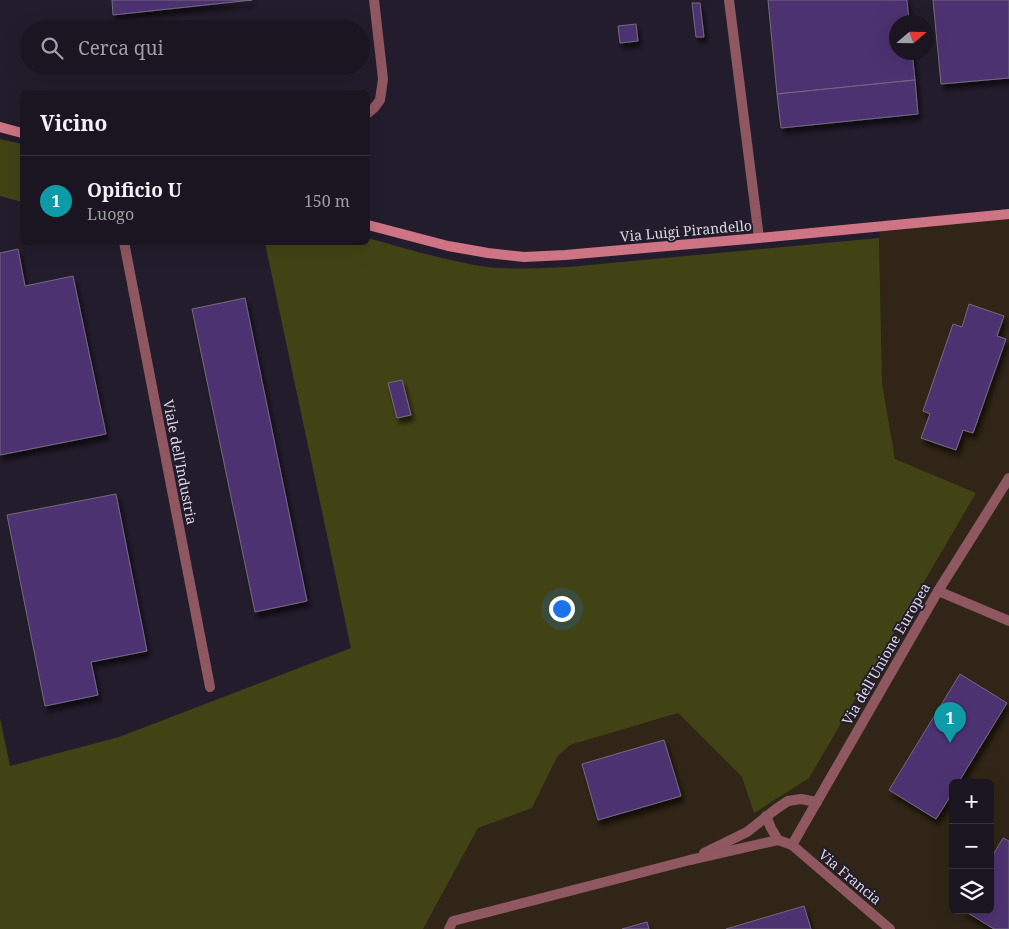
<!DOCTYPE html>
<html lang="it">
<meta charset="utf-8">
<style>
body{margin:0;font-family:"Noto Serif",serif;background:#27222e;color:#f1f3f6}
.controls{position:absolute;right:15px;bottom:15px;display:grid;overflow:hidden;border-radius:8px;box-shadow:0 5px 20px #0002}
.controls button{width:45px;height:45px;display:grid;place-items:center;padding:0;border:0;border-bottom:1px solid #38343f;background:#1a1521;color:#f1f3f6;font:25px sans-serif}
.compass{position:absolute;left:889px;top:15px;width:45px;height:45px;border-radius:50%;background:#1a1521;box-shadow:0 5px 20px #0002;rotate:70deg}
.you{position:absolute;left:561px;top:608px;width:18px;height:18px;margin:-12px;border:4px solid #fff;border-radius:50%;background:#1a73e8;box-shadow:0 0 0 8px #1a73e833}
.badge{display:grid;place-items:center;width:32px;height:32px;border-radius:50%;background:#0b8043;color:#fff;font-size:16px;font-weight:700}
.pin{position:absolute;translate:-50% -41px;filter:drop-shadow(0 1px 2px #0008)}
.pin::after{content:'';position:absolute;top:26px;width:18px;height:15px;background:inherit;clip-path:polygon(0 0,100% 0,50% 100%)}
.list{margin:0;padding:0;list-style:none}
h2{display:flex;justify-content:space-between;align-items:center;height:65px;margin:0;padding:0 20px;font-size:21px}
h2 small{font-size:16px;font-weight:400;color:#9f9fa5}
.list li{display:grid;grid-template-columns:32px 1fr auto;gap:15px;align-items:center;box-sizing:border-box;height:90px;padding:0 20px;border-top:1px solid #38343f}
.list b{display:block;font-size:19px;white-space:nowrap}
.list p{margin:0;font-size:16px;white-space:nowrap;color:#9f9fa5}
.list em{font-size:16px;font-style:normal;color:#9f9fa5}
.icon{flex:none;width:28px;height:28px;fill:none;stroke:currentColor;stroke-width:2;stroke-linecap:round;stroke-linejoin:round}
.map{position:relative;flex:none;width:1009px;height:929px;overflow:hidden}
.search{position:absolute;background:#1a1521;box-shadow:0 5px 20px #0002;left:20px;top:20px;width:350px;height:55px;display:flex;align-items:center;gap:12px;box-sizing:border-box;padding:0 18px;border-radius:28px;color:#9f9fa5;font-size:19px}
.panel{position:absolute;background:#1a1521;box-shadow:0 5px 20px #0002;left:20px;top:90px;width:350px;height:155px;border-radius:8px}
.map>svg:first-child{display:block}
.industrial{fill:#302516;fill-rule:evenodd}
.green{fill:#424315}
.building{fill:#4d3171;stroke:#726b7e;filter:url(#shadow)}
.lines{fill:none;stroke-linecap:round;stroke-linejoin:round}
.street{stroke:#8f5760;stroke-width:10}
.secondary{stroke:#cf7484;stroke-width:10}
.labels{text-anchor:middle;stroke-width:4;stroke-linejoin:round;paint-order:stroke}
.street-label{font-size:14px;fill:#dbd7e2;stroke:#231c2c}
</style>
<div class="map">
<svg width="1009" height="929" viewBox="0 0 1009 929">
<defs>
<filter id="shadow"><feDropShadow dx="3" dy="5.5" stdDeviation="2.5" flood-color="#0009"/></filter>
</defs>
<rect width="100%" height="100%" fill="#231c2c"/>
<path class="industrial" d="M1009,214V929H423L478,828L532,808L557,757L570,745L678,713L742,777L754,813L976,493L895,459L882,383L879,227ZM953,783H990V910H953Z"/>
<g class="green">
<path d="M0,139L22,144V202L0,196Z"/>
<path d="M368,238C407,249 447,261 487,267C514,270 541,268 568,267L879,238L882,383L895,459L976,493L809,778L754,813L742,777L678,713L570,745L557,757L532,808L478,828L423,929H0V718L10,766L119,737L351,648L265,243L368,242Z"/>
</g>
<g class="building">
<path d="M112,0H252L113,15Z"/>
<path d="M768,0H907L909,22H896V52H912L915,80L777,94Z"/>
<path d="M933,0H1009V78L941,84Z"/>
<path d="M692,3H700L704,37H696Z"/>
<path d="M636,24L638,41L620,43L618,26Z"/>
<path d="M915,80L918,114L781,128L777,94Z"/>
<path d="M18,249L25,286L73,276L106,434L0,455V253Z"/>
<path d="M245,298L307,601L255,612L192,309Z"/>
<path d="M969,304L1004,316L997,336L1006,339L973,433L963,430L956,450L921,438L930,414L923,411L953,324L962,327Z"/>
<path d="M402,380L411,415L397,418L388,383Z"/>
<path d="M116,494L147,651L91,662L98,695L45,706L7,515Z"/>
<path d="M960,674L1007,703L958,783H953V792L936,819L889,790Z"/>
<path d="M664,740L681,796L598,820L582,764Z"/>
<path d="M1003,838L1009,841V929H994L963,910H990V860Z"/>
<path d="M804,906L811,929H726Z"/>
<path d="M647,922L649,929H622Z"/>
</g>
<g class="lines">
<g class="street">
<path d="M729,0L759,238"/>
<path d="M368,113L374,108L380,100L383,79L374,0"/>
<path d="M124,242L210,687"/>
<path d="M938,591L1009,621"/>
<path d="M766,816L771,828L778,840"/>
<path d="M792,845L938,591L1009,478"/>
<path d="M704,853L747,832L776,809L788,801L801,799L817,802"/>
<path d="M449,929L453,921L690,860L778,840L792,845L890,929"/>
</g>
<g class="secondary">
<path d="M0,127L22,133"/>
<path d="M368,225L448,246L488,253L524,257L565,255L759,238L1009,214"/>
</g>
</g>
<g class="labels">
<g class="street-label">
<text transform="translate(686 231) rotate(-5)" y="5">Via Luigi Pirandello</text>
<text transform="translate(180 462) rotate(79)" y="5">Viale dell'Industria</text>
<text transform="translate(886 654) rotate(-60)" y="5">Via dell'Unione Europea</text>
<text transform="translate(850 877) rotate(40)" y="5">Via Francia</text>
</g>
</g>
</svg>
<div class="controls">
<button>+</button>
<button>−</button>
<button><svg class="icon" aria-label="layers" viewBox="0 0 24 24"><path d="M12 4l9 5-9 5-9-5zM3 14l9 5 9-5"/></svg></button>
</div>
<svg class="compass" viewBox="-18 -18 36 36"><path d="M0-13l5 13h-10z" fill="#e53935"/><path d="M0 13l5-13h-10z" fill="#9f9fa5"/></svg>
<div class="you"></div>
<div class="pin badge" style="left:950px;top:743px;background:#0f9aa8">1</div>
<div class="search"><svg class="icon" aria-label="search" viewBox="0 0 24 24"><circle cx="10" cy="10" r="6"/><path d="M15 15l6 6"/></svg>Cerca qui</div>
<section class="panel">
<h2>Vicino<small></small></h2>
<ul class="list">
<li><span class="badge" style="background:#0f9aa8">1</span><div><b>Opificio U</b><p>Luogo</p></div><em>150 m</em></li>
</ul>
</section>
</div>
